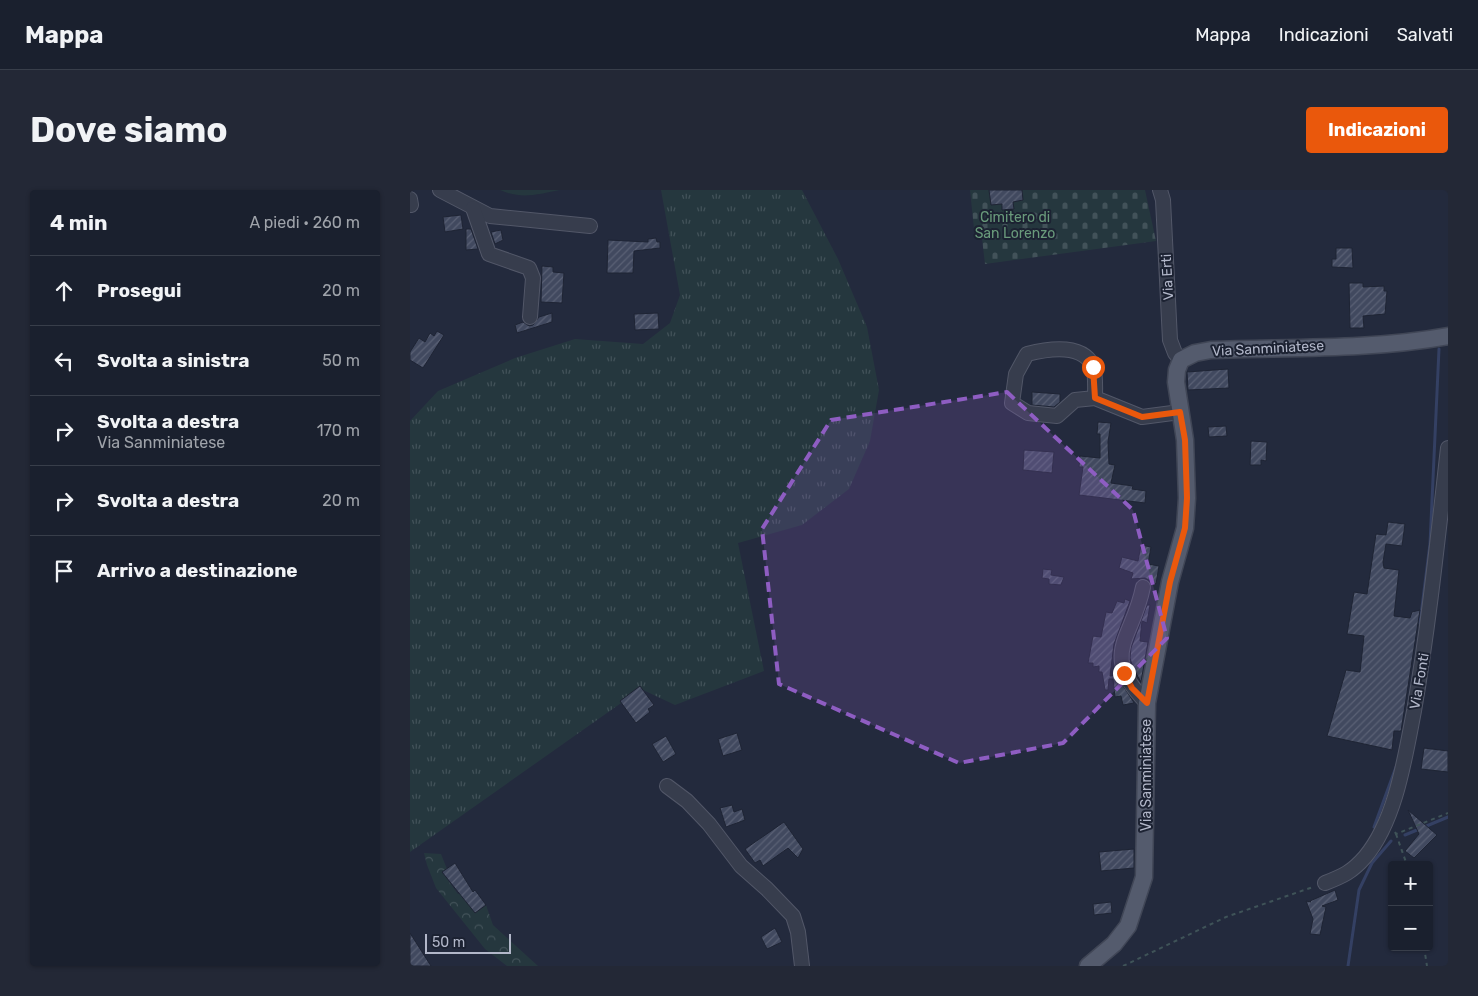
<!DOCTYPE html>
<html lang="it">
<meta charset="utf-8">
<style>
body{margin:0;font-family:Rubik,sans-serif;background:#232836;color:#f1f3f6}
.controls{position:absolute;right:15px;bottom:15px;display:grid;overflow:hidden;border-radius:5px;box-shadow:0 1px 4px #0004}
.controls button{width:45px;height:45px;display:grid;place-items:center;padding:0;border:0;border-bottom:1px solid #383e4a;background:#1a202e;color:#f1f3f6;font:25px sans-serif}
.scale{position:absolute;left:15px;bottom:12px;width:86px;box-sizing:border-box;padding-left:5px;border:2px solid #b2b7c9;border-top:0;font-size:14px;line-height:18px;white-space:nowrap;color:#b2b7c9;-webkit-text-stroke:4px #1c2232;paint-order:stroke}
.stop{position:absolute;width:15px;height:15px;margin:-11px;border:4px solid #ea580c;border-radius:50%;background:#fff}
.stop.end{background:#ea580c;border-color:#fff;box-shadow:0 1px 5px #0008}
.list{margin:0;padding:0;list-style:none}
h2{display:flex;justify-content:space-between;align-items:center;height:65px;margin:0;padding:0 20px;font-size:21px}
h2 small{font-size:16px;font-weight:400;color:#9fa3aa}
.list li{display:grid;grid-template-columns:32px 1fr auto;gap:15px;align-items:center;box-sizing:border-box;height:70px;padding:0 20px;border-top:1px solid #383e4a}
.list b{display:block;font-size:19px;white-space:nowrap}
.list p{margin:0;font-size:16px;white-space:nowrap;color:#9fa3aa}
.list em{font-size:16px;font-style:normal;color:#9fa3aa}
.icon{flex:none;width:28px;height:28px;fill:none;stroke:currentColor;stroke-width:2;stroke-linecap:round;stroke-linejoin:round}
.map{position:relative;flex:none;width:1038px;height:776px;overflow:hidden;border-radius:5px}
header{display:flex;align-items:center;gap:30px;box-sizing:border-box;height:70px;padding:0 25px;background:#1a202e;border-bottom:1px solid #383e4a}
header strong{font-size:24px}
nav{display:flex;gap:28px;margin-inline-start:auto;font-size:18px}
.intro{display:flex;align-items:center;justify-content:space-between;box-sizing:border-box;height:120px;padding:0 30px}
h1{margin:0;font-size:35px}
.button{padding:12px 22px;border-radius:5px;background:#ea580c;color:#fff;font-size:18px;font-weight:700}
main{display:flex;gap:30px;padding:0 30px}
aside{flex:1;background:#1a202e;border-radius:5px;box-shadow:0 1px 4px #0004}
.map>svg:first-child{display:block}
.grass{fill:url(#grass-tufts)}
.forest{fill:url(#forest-crowns)}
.cemetery{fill:url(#cemetery-stones)}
.garden{fill:#25373e}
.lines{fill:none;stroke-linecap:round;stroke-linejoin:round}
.stream{stroke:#344063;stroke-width:3}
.building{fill:url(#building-hatch);stroke:#1e2434}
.minor-casing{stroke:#525768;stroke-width:16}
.major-casing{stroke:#404656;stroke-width:19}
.path{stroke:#3f5358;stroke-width:2;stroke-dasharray:4 4;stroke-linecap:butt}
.minor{stroke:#373d4d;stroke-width:14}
.major{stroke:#545b6d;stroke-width:16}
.route{stroke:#ea580c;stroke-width:6}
.marked{fill:#8e5dc2;fill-opacity:0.2;stroke:#8e5dc2;stroke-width:4;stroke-dasharray:10 6;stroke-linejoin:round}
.labels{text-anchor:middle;stroke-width:4;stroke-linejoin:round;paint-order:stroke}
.park-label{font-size:14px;fill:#699a7b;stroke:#1c2232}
.street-label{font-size:14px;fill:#b2b7c9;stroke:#1c2232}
</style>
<header>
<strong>Mappa</strong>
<nav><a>Mappa</a><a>Indicazioni</a><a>Salvati</a></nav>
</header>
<div class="intro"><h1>Dove siamo</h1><a class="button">Indicazioni</a></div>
<main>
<aside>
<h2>4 min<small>A piedi · 260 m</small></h2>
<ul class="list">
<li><svg class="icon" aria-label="ahead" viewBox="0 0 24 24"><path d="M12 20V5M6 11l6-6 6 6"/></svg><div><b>Prosegui</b></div><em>20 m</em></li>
<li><svg class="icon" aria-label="left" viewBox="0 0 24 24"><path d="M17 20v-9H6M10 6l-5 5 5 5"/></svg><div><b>Svolta a sinistra</b></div><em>50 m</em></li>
<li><svg class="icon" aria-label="right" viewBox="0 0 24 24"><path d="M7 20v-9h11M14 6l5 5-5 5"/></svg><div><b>Svolta a destra</b><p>Via Sanminiatese</p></div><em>170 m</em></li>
<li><svg class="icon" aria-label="right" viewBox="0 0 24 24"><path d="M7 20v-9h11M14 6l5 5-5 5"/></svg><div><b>Svolta a destra</b></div><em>20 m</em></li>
<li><svg class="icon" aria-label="arrive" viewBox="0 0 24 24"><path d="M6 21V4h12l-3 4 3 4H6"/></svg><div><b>Arrivo a destinazione</b></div></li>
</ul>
</aside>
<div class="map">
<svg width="1038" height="776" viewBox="0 0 1038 776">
<defs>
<pattern id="grass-tufts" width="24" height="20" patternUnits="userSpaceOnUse" patternTransform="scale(1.25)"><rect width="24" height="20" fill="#25373e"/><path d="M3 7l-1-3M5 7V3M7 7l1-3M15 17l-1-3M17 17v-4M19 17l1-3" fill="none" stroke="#425259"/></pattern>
<pattern id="forest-crowns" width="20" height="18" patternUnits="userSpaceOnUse" patternTransform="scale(1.25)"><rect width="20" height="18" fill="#25373e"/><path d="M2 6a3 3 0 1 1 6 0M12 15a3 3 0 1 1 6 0" fill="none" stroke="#425259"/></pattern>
<pattern id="cemetery-stones" width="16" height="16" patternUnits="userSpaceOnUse" patternTransform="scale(1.25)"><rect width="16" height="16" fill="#25373e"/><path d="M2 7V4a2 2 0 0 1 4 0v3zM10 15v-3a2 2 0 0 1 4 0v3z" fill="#425259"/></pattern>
<pattern id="building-hatch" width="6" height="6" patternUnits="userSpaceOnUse" patternTransform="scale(1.25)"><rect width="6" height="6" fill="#41495f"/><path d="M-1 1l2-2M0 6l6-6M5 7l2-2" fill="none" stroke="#5a6175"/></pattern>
</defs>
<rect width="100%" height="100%" fill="#232a3d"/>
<path class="grass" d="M251,0H392L428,69L457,137L469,200L460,251L439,299L392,335L328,353L354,481L265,515L231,499L0,662V231L28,201L105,168L165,149L233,154L260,133L270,105Z"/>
<path class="forest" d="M14,663L31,664L37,679L32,682L48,704L51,703L65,723L76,715L83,735L128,776H97L75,759L26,698L17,675Z"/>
<path class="cemetery" d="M560,0H735L746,51L575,74L571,40L564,39Z"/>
<path class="garden" d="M90,0H150C129,4 111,10 90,0Z"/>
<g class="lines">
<g class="stream">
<path d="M1010,433L1020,354L1029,159"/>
<path d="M964,637L986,577"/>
<path d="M995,645L1038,627"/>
<path d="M938,776L949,700L962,673L981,651"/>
</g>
</g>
<g class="building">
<path d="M579,0H612L613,10L603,12L604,19L592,20V14L581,15Z"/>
<path d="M51,25L53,39L35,42L33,27Z"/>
<path d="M56,39H61L68,59L56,60Z"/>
<path d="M91,40L93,50L85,54L81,42Z"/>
<path d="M246,48L247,52H250V58L224,61L223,83H197L198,50L238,52V49Z"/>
<path d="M926,58H942L943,78L922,77V69H926Z"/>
<path d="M132,76L143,77V82L154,83L152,113L131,112Z"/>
<path d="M939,93H953V97L974,96V101H977L975,124L953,126L954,138H940Z"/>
<path d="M142,123V132L107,143L105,135L113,132L119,136L123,135L129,127Z"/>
<path d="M248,123L249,139L225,140L224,124Z"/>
<path d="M27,141L34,145L13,178L0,170V162L9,148L15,152L20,143L24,146Z"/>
<path d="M818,179L819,198L778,200L777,182Z"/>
<path d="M622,202L650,204V212L644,217L622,215Z"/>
<path d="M688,232L701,233L698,252L699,274L705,275L701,293L723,296L722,299L736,301L735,313L669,305L673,277H669L670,266L690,268V244H687Z"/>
<path d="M816,236L817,246L799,247L798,237Z"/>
<path d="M841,251L857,252L856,271L851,270V275H840Z"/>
<path d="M614,260L644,262L642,283L613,280Z"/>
<path d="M978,332L995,334L992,356L976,354L973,372L974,378L989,380L984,426L1000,428L1002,422L1010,420L991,541H984L982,560L917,546L936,480L950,482L954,446L937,444L944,402L957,404L966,344L976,345Z"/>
<path d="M731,355L741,357L738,374L749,376L746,394L735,388L721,389L723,383L709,378L712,367L728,371Z"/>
<path d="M633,379L642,380L641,385L654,387L651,395L639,394V389L632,388Z"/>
<path d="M715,409L720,411L704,454L700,486L706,485L723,511L724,513L713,515L711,506L705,507L703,489H699L698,500H695L692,482H689V476L683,477V473H678L683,446L691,447L696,422L702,423L707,411L714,413Z"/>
<path d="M737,415H740L737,433L732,431L730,451L738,452L731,492L723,478L720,468L721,458Z"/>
<path d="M230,496L244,515L238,519L240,522L226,533L210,511Z"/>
<path d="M327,543L332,560L313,566L308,549Z"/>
<path d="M256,546L266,564L253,572L242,554Z"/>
<path d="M1014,558L1038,561V582L1011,579Z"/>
<path d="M322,615L324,622L332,619L335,630L316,637L310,618Z"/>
<path d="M998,620L1027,645L1004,668L995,661L1009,644Z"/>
<path d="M374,632L393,659L388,668L378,658L353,676L350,670L345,673L335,659Z"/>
<path d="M724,659V678L691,681L689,662Z"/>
<path d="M45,673L63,702L65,700L76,715L65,723L32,682Z"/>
<path d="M925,700L928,710L912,716L916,717L910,745L900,744L903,729L896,711L901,712L900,711Z"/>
<path d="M701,712L702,723L684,725L683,714Z"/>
<path d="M365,738L372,752L357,759L351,747Z"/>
<path d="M0,743L21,776H0Z"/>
</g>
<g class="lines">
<g class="minor-casing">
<g id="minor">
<path d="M30,0L80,26L180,36"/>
<path d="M750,0L753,10L760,150L765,163L771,170"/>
<path d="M0,9L1,15"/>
<path d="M63,18L79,64L119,78L123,88L120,127"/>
<path d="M685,208C685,199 686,185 683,176C672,153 637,159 617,164L606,184L602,213L618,223L647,226L665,210L685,208L732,227L770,222"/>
<path d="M733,397C723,449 688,464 737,513"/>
<path d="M257,596L277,611L299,634L331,676L357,699L383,726L388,742L392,776"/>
<path d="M915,693C933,686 942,682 955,667C986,630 995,567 1004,521C1019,434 1028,346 1038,258"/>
</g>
</g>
<g class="major-casing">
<path id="major" d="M678,776L704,754L718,736L734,687L737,513L760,392L775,338L777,308L775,250L766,192L767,180L771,170L785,163L801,160C879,157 961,160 1038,146"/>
</g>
<g class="path">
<path d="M985,642L986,644L1038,623"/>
<path d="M986,644L997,675"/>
<path d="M1014,757L1017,776"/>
<path d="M713,776L816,727L903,697"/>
</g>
<use href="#minor" class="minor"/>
<use href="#major" class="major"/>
</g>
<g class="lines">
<path class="route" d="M683,177L685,208L732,227L770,222L775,250L777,308L775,338L760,392L737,513L722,498L714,483"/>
</g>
<path class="marked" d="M597,202L723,320L757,448L653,553L549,573L369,494L352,339L421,230Z"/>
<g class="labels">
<g class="park-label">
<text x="605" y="32">Cimitero di<tspan x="605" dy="16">San Lorenzo</tspan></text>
</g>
<g class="street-label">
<text transform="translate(757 87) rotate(-93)" y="5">Via Erti</text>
<text transform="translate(858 158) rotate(-3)" y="5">Via Sanminiatese</text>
<text transform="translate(1009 491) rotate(-80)" y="5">Via Fonti</text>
<text transform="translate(736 585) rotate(-90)" y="5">Via Sanminiatese</text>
</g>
</g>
</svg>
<div class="controls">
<button>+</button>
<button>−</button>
</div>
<div class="scale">50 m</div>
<div class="stop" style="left:683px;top:177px"></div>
<div class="stop end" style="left:714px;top:483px"></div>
</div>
</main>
